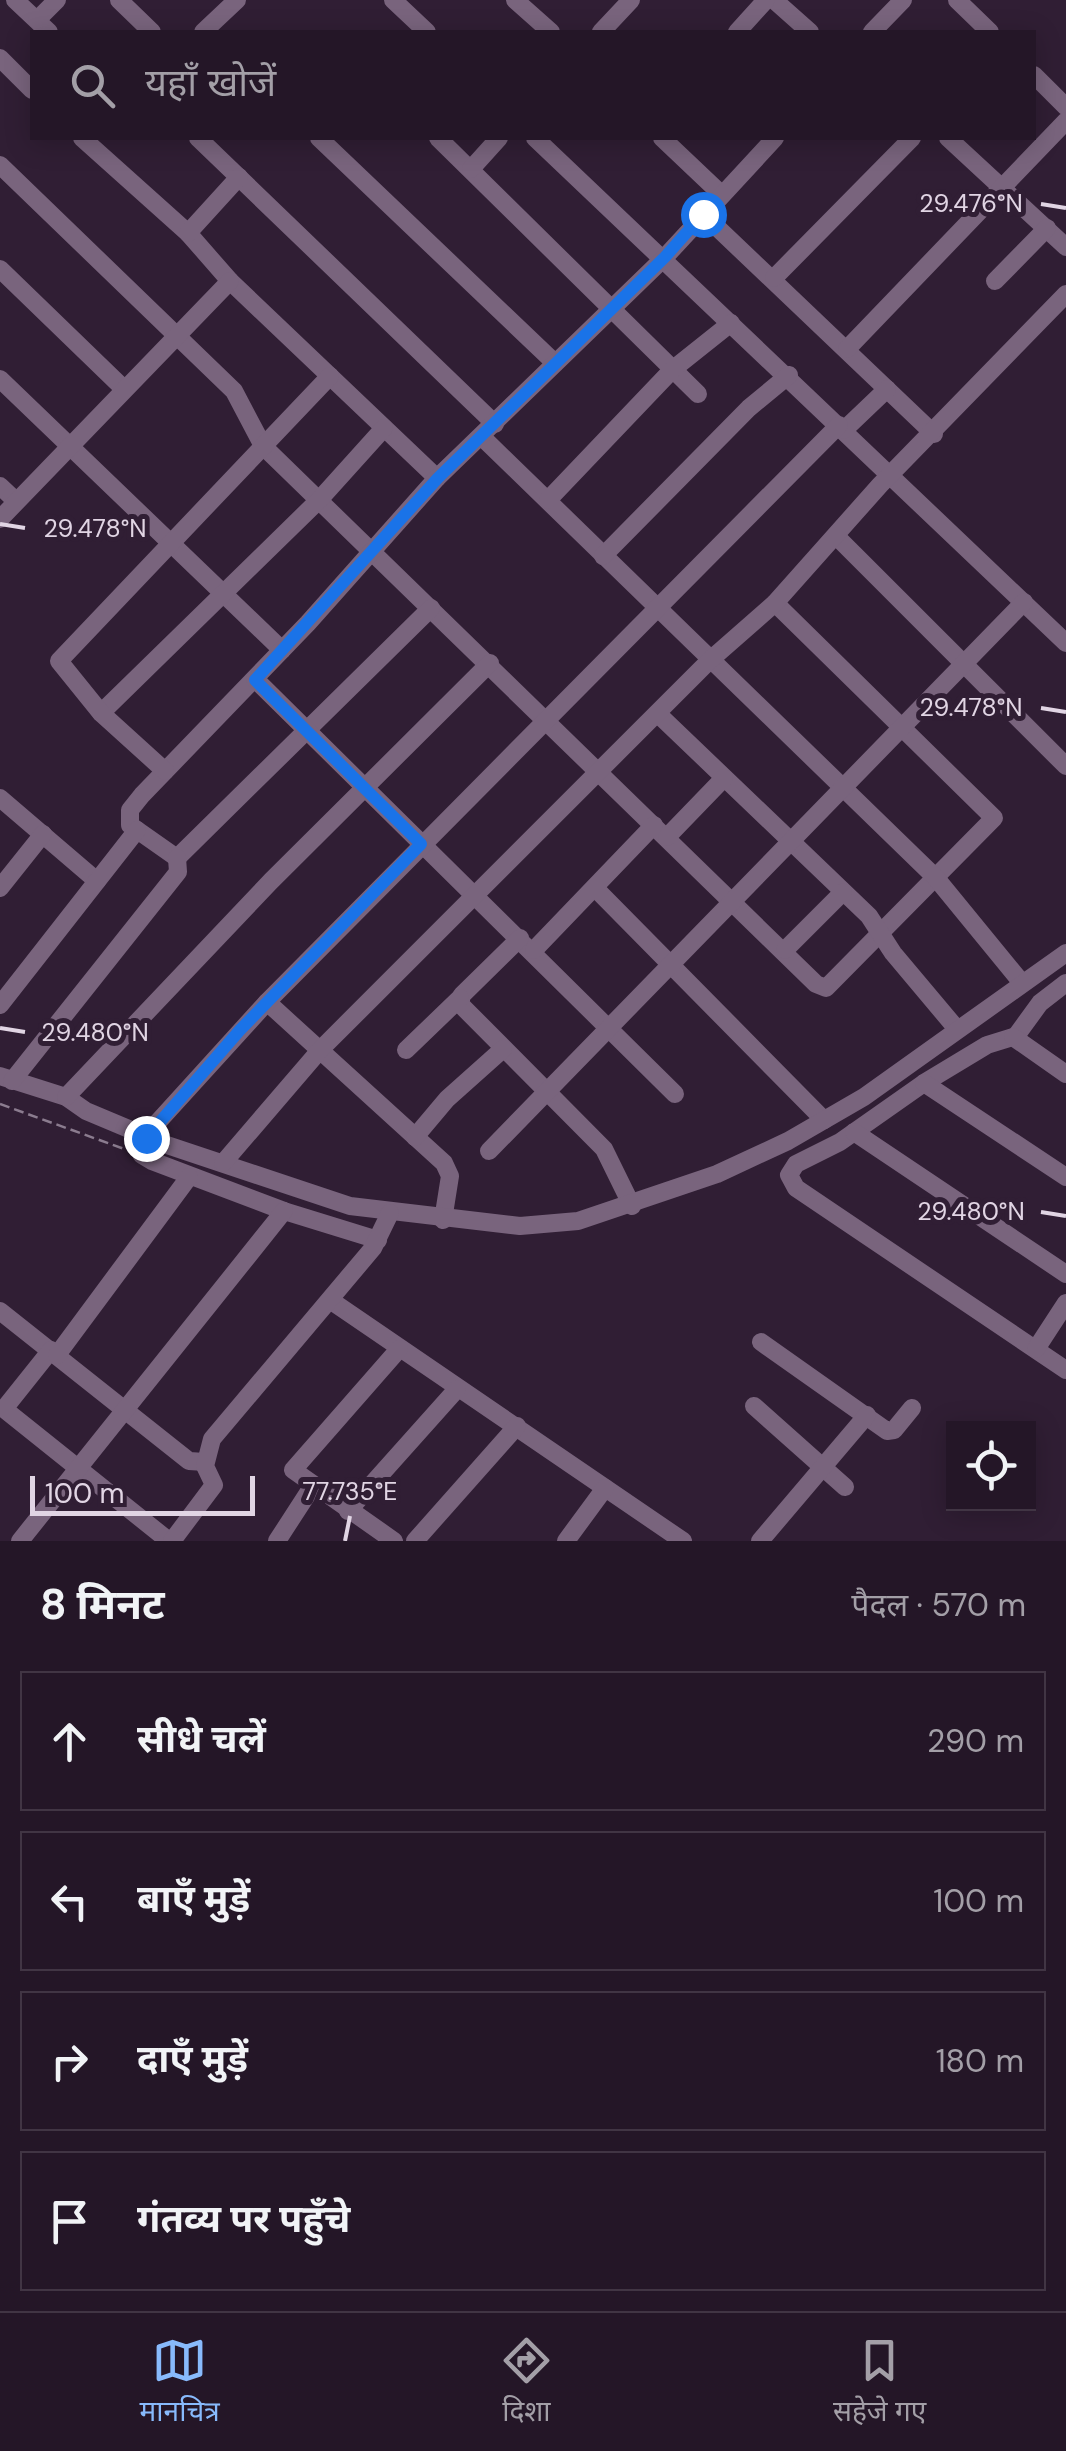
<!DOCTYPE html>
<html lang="hi">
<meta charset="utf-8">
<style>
body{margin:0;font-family:"DM Sans","Noto Sans Devanagari",sans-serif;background:#2c1f2f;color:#f1f3f6}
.controls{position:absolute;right:30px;bottom:30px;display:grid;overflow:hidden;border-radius:0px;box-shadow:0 5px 25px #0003}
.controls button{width:90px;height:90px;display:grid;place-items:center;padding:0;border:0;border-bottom:2px solid #413544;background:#241627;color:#f1f3f6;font:50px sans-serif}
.scale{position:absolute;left:30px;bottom:25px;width:225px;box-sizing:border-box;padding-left:10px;border:5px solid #e1d5e4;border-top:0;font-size:28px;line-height:35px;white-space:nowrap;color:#e1d5e4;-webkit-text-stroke:8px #301e34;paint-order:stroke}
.stop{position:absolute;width:30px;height:30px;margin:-22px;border:8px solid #1a73e8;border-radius:50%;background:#fff}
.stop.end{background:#1a73e8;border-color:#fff;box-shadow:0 2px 10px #0008}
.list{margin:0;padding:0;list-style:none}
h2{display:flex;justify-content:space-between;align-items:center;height:130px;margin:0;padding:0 40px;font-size:42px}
h2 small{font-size:32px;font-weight:400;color:#a39fa7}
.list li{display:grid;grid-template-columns:65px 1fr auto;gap:30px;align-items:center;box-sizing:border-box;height:140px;margin:0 20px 20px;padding:0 20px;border:2px solid #413544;border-radius:0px}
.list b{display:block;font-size:38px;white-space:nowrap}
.list em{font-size:32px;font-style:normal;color:#a39fa7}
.icon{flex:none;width:55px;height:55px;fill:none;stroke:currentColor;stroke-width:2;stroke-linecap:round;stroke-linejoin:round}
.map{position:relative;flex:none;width:1066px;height:1541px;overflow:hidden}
.search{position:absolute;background:#241627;box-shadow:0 5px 25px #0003;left:30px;right:30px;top:30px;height:110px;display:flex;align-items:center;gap:25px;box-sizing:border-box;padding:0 35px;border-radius:0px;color:#a39fa7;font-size:38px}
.sheet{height:770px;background:#241627}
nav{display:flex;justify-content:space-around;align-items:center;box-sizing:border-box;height:140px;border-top:2px solid #413544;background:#241627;font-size:28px;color:#a39fa7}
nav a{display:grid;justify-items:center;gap:5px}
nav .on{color:#88bafc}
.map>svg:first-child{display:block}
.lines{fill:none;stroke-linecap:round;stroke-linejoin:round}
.path{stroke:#8b7c8f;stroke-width:2.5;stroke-dasharray:10 5;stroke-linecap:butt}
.minor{stroke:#79647d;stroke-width:18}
.route{stroke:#1a73e8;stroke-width:12}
.ticks{fill:none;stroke:#e1d5e4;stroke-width:4}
.ticks-label{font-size:25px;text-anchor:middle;fill:#e1d5e4;stroke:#301e34;stroke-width:10;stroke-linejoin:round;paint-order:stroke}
</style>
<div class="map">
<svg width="1066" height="1541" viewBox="0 0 1066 1541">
<rect width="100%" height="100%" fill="#301e34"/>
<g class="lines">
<path class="path" d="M0,1104L127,1150"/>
<g class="minor">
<path d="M15,0L49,32"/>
<path d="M119,0L152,32"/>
<path d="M393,0L427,32"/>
<path d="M515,0L551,32"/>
<path d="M774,0L810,32"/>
<path d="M957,0L990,32"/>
<path d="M37,20L57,0"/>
<path d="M203,32L237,0"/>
<path d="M601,32L631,0"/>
<path d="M737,32L766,0"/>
<path d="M872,32L903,0"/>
<path d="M0,58L32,90"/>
<path d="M1034,75L1066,107"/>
<path d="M82,138L188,233L230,281L437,478"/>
<path d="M198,138L495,424"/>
<path d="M319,138L555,363"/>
<path d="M438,138L698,394"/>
<path d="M535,138L1066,643"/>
<path d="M662,138L720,193"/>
<path d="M948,138L1066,247"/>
<path d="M0,165L234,391L263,446L816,984L826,988L994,818L775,603"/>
<path d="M471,169L499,138"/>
<path d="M703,214L934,434"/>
<path d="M188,233L239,177"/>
<path d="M0,269L123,388"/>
<path d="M774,278L912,138"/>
<path d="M995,281L1047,228"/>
<path d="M847,349L1066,121"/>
<path d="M0,379L282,650"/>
<path d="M844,430L887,389"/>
<path d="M482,437L936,878L1022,983"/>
<path d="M0,486L16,501"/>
<path d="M548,500L672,370L731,323"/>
<path d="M0,519L230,281"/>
<path d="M837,537L1066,766"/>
<path d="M603,556L749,408L789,375"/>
<path d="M431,608L177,858L130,825V810L142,795L308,623L437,478L665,257L775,138"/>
<path d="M255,679L675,1094"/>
<path d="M101,713L320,499L384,428"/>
<path d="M658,714L869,916L893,953L956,1028"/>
<path d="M165,771L101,713L59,661L330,376"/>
<path d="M0,798L97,881"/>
<path d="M667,837L724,778"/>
<path d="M0,888L43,834"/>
<path d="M595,888L824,1120"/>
<path d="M520,938L462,995L460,1004L604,1149L632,1206"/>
<path d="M534,950L654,825"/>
<path d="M785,950L843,892"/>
<path d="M1066,983L1040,1003L1016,1036L987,1045L924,1083L840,1142L796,1164L789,1175L796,1188L1066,1370"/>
<path d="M267,1002L444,1163L450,1176L443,1220"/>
<path d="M0,1005L137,830"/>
<path d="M1013,1037L1066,1074"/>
<path d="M406,1050L460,998"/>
<path d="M0,1076L66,1097L86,1111L167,1145L350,1206L520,1226L578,1221L717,1174L788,1141L864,1097L1066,953"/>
<path d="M12,1081L178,872L177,858"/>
<path d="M924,1083L1066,1177"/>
<path d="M66,1097L271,881L490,663"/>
<path d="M854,1132L1066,1274"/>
<path d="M415,1137L447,1099L503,1049"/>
<path d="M489,1151L1024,602"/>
<path d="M223,1163L320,1050L709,661L775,603L880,485L1066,294"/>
<path d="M378,1240L284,1211L152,1161L142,1155L147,1134L267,1002L839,425"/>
<path d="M330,1300L683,1541"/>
<path d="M0,1311L189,1461L205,1462"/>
<path d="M761,1342L887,1431L894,1430L912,1408"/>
<path d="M1036,1349L1066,1303"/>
<path d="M51,1350L4,1409L169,1541"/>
<path d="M57,1355L189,1177"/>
<path d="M754,1406L845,1487"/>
<path d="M348,1511L457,1389"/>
<path d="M20,1541L284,1211"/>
<path d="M172,1541L214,1485L205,1466L212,1439L373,1248L390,1213"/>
<path d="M277,1541L312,1487"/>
<path d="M394,1541L293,1470L399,1349"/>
<path d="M415,1541L517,1426"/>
<path d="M566,1541L605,1488"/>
<path d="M760,1541L867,1415"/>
</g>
</g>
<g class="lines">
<path class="route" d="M146,1138L240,1030L421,844L255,680L438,478L665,257L703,214"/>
</g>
<path class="ticks" d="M1041,204L1066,208M0,524L25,528M1041,708L1066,712M0,1028L25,1032M1041,1212L1066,1216M345,1541L350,1516"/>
<g class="ticks-label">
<text x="971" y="212">29.476°N</text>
<text x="95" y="537">29.478°N</text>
<text x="971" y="716">29.478°N</text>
<text x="95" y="1041">29.480°N</text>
<text x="971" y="1220">29.480°N</text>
<text x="350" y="1500">77.735°E</text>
</g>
</svg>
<div class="controls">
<button><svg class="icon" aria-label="locate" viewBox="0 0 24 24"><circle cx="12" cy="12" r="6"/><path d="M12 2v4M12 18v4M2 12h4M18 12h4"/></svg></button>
</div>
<div class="scale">100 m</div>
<div class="stop" style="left:703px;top:214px"></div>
<div class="stop end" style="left:146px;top:1138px"></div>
<div class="search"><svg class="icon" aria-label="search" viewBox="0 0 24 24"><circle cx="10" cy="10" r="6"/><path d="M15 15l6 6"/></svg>यहाँ खोजें</div>
</div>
<section class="sheet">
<h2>8 मिनट<small>पैदल · 570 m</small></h2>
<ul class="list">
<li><svg class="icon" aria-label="ahead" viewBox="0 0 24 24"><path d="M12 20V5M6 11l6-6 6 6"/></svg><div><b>सीधे चलें</b></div><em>290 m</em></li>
<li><svg class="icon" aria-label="left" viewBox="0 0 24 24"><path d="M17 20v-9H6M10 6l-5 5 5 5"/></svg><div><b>बाएँ मुड़ें</b></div><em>100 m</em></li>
<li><svg class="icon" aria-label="right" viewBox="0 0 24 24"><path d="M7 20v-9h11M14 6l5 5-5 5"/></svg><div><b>दाएँ मुड़ें</b></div><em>180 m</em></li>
<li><svg class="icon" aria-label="arrive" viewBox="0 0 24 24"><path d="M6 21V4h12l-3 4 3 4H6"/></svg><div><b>गंतव्य पर पहुँचे</b></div></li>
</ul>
</section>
<nav>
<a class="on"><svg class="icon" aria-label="map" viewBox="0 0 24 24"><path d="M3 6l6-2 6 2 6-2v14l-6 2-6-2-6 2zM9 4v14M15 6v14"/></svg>मानचित्र</a>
<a><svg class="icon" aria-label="directions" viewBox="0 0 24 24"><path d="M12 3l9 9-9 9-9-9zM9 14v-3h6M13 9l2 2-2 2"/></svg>दिशा</a>
<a><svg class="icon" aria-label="saved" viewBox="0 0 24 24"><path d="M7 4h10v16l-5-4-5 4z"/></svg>सहेजे गए</a>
</nav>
